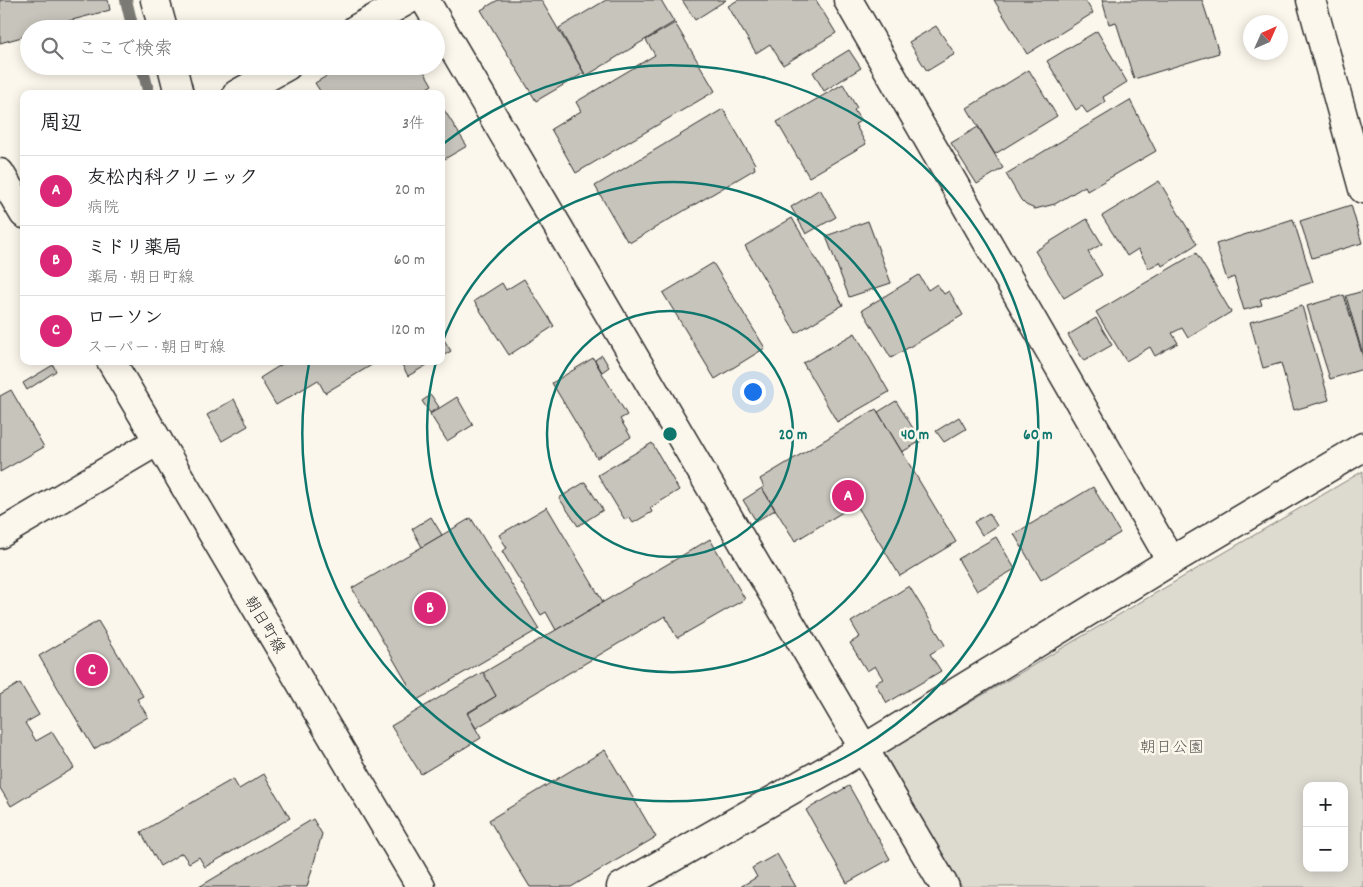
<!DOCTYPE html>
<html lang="ja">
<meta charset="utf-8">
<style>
body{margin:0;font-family:Dekko,"Klee One",sans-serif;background:#f6f6f6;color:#202124}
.controls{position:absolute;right:15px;bottom:15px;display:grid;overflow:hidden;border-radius:10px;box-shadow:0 2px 12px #0003}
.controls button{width:45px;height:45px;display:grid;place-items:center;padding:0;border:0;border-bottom:1px solid #e0e0e0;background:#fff;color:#202124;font:25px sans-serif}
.compass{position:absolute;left:1243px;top:15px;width:45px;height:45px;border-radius:50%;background:#fff;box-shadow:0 2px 12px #0003;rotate:45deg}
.you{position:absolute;left:752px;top:391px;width:18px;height:18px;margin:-12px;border:4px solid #fff;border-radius:50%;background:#1a73e8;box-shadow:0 0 0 8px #1a73e833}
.badge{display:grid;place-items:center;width:32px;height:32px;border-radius:50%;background:#db2777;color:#fff;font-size:16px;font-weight:700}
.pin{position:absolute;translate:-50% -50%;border:2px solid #fff;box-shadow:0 1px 5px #0006}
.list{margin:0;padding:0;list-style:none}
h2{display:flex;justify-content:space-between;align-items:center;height:65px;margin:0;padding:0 20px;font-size:21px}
h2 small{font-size:16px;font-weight:400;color:#757577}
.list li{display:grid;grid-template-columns:32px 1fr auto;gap:15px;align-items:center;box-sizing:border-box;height:70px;padding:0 20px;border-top:1px solid #e0e0e0}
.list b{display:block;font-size:19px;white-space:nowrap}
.list p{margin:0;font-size:16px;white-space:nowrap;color:#757577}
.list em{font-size:16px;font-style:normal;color:#757577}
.icon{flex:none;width:28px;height:28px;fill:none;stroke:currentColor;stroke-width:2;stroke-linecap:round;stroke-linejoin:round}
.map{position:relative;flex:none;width:1363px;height:887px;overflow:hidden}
.search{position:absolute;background:#fff;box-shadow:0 2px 12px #0003;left:20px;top:20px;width:425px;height:55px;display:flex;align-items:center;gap:12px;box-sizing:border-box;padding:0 18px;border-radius:28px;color:#757577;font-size:19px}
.panel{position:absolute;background:#fff;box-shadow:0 2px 12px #0003;left:20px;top:90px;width:425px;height:275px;border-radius:10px}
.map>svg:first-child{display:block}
.green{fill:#dddad0;stroke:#84827e;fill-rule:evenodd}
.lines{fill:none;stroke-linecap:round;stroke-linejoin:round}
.stream{stroke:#7b7a75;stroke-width:12}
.building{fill:#c7c4bc;stroke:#2b2b2b}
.street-casing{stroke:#2b2b2b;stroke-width:31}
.secondary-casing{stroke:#2b2b2b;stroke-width:31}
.street{stroke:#fbf7ec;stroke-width:28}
.secondary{stroke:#fbf7ec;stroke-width:28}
.ring{fill:none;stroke:#0f766e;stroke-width:2.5}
.labels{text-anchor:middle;stroke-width:5;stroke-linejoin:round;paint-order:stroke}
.street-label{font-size:16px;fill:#2b2b2b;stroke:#fbf7ec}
.park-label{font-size:16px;fill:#585754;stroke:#fbf7ec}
.centre{fill:#0f766e;stroke:#fbf7ec;stroke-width:2.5}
.ring-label{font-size:15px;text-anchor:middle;font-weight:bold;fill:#0f766e;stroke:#fbf7ec;stroke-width:5;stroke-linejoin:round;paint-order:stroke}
</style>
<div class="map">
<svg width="1363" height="887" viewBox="0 0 1363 887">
<rect width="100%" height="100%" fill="#fbf7ec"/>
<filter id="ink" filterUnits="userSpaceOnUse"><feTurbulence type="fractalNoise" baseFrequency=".02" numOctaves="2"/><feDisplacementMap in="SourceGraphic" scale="10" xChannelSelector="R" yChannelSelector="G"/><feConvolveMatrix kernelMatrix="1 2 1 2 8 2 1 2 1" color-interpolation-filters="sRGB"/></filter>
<g filter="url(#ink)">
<path class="green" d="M1363,471V887H962L884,753ZM1307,786H1344V868H1307Z"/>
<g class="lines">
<g class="stream">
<path d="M126,0L133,29"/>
<path d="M142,66L149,94"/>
</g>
</g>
<g class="building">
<path d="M0,0H108L110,10L61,23L63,29H29V35L0,43Z"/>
<path d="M498,0H541L584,73L536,101L481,10Z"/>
<path d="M606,0H661L674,22L586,76L559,28Z"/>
<path d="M682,0H726L695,20Z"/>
<path d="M738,0H816L836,33L783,65L770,44L756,53L728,6Z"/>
<path d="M994,0H1085L1093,13L1027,54Z"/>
<path d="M1102,0H1202L1219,53L1134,79L1116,22L1109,24Z"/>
<path d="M675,23L715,91L576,173L551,129L581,111L576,102L655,55L646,40Z"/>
<path d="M936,26L955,54L927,71L909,42Z"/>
<path d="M1097,31L1127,82L1103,97L1105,102L1087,113L1082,106L1076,110L1047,61Z"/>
<path d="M849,50L861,68L824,91L813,72Z"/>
<path d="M343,66H421L432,85L417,94H322L315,83Z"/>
<path d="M1029,70L1057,116L995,154L967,108Z"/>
<path d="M843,84L857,108L854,110L861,121L855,124L866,144L809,177L777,122Z"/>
<path d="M1130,100L1156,151L1087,191L1085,186L1055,204L1035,209L1026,205L1021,200L1006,174Z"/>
<path d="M441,105L467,146L441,161Z"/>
<path d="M723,109L755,164L754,165L755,169L631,242L629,240L627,241L595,186Z"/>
<path d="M978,127L1003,168L977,184L951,143Z"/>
<path d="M1159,181L1197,244L1162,266L1160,262L1149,268L1138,249L1127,256L1102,216Z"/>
<path d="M820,189L836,217L806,234L791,207Z"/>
<path d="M1351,205L1362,243L1312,258L1300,221Z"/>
<path d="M792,218L843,305L796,333L745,246Z"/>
<path d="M1087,219L1102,244L1088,252L1102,275L1064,298L1035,251Z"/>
<path d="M1293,219L1313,282L1260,299L1262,305L1244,310L1234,277L1227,280L1216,244Z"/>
<path d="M868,221L891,283L849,297L826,236Z"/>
<path d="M1196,253L1231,312L1188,338L1182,328L1172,333L1178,343L1155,356L1150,347L1126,361L1096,312Z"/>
<path d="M713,263L765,348L715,379L663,293Z"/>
<path d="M919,275L928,290L937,284L944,294L949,291L963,315L891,358L862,310Z"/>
<path d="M524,279L554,326L509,355L474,301L502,283L506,290Z"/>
<path d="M1363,291V355L1346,296Z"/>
<path d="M1344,295L1363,357V369L1330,379L1307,306Z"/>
<path d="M1302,306L1329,400L1294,410L1281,363L1263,368L1250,322Z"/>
<path d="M1096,318L1112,345L1084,361L1068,335Z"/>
<path d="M855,333L889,392L837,422L803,363Z"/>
<path d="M441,335L451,351L441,357Z"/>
<path d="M602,355L609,367L602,372L595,360Z"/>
<path d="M593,358L627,415L620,419L631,437L597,458L552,383Z"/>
<path d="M287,361H374L375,363L325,393L318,380L276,405L260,378Z"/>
<path d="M400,361H434L408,376Z"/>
<path d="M53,365L56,371L27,390L23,383Z"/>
<path d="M11,390L44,447L0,472V396Z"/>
<path d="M431,395L439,407L430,413L422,401Z"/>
<path d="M457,397L473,425L447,441L430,414Z"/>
<path d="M234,399L248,426L222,441L207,415Z"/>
<path d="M896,401L921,441L902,452L878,412Z"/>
<path d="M876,409L956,542L900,576L856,504L795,541L762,488L764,487L760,479Z"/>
<path d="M959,417L966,429L944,442L936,431Z"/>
<path d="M652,443L679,490L650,508L652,512L633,523L629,517L625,520L598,475Z"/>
<path d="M585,482L603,510L578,526L559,498Z"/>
<path d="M1093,487L1120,533L1041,580L1014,534Z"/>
<path d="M762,488L775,510L756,521L743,500Z"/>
<path d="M547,507L603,602L556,630L546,612L541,615L502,551L507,548L499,535Z"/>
<path d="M989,513L997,526L982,535L974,522Z"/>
<path d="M431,517L442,535L422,547L412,529Z"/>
<path d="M471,518L539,629L417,700L352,588Z"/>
<path d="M996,537L1015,569L977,591L958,559Z"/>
<path d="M710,539L745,599L677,638L665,616L476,728L467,714L496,696L483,673Z"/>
<path d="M909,586L945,645L930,654L941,671L887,703L875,683L883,679L875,666L867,671L850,643L860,637L851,622Z"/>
<path d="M98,621L143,696L137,699L148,717L94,749L39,656Z"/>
<path d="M483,672L496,696L467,713L481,738L421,774L391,726Z"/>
<path d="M20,683L39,715L25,723L36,741L52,732L74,768L11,806L0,788V695Z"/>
<path d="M605,750L656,837L571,887H530L489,820Z"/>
<path d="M264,774L290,818L205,867L199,857L189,863L182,853L160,866L141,832L233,779L239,789Z"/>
<path d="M849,786L890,859L847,883L806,810Z"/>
<path d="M313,819L322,834L307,887H199Z"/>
<path d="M777,854L796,887H740L757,877L752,868Z"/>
</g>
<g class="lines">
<g class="street-casing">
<g id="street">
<path d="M155,0L163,29"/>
<path d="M425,0L945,887"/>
<path d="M848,0L1171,561"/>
<path d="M1311,0L1363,189"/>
<path d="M356,29L408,0"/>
<path d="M172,66L179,94"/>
<path d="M237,94L287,66"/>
<path d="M0,534L158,441"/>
<path d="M621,887L865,748L1171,561L1363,447"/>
</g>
</g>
<g class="secondary-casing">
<g id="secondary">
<path d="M0,173L24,214"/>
<path d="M111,361L421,887"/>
</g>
</g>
<use href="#street" class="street"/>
<use href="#secondary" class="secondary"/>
</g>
</g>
<g class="ring">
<circle cx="670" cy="434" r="123"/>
<path d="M441 346A245 245 0 1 1 436 362"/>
<path d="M443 144A368 368 0 1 1 309 364"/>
</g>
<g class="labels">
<g class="street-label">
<text transform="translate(266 624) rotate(59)" y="6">朝日町線</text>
</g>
<g class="park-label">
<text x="1172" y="752">朝日公園</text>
</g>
</g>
<circle cx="670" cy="434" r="8" class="centre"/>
<g class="ring-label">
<text x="793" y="439">20 m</text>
<text x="915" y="439">40 m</text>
<text x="1038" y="439">60 m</text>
</g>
</svg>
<div class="controls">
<button>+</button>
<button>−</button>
</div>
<svg class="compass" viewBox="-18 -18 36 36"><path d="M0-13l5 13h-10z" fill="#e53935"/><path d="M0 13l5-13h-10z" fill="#757577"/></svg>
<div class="you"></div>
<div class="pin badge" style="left:848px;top:496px">A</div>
<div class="pin badge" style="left:430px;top:608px">B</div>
<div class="pin badge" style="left:92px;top:670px">C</div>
<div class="search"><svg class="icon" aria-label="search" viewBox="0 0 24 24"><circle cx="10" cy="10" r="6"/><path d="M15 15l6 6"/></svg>ここで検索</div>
<section class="panel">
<h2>周辺<small>3件</small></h2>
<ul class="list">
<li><span class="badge">A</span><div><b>友松内科クリニック</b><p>病院</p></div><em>20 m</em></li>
<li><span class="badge">B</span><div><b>ミドリ薬局</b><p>薬局 · 朝日町線</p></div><em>60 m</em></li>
<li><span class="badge">C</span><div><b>ローソン</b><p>スーパー · 朝日町線</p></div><em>120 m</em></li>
</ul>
</section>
</div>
